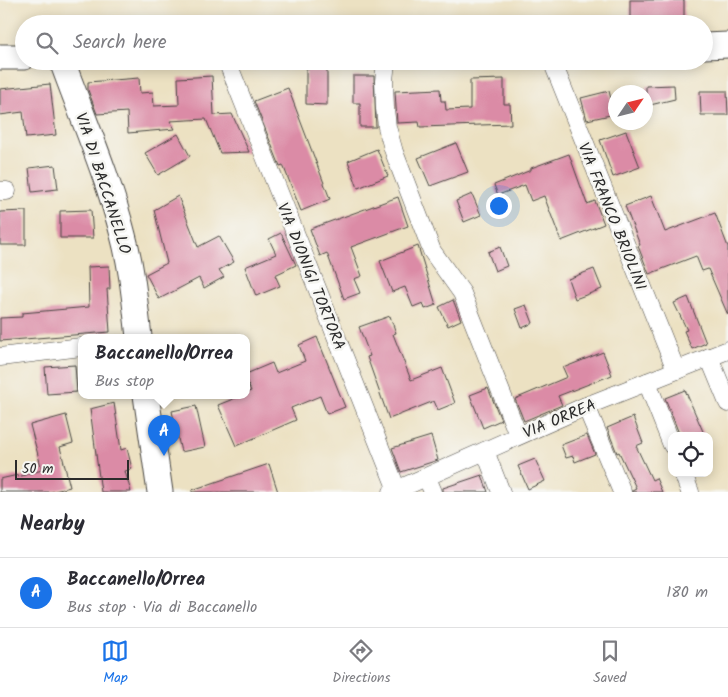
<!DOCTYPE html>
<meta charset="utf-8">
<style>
body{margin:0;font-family:Kalam,sans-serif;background:#f2f2f3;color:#2b2b33}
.controls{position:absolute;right:15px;bottom:15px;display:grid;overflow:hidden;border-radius:10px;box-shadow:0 2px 12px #0003}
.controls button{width:45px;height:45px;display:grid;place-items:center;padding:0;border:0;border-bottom:1px solid #e1e1e2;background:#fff;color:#2b2b33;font:25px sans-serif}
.compass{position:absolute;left:608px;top:85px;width:45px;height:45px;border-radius:50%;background:#fff;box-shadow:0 2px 12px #0003;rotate:55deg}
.scale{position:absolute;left:15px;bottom:12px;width:114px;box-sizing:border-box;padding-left:5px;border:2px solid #2b2b2b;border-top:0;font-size:14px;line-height:18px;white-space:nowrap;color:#2b2b2b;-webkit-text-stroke:4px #f6f6f2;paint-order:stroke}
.you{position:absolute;left:498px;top:205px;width:18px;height:18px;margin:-12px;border:4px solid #fff;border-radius:50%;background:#1a73e8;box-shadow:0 0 0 8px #1a73e833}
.badge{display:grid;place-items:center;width:32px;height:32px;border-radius:50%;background:#1a73e8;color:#fff;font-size:16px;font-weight:700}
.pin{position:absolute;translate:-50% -41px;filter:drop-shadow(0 1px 2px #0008)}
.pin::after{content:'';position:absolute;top:26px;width:18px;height:15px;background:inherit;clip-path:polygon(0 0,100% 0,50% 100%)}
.popup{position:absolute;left:78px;top:334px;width:172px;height:65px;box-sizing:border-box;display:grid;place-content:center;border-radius:10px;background:#fff;filter:drop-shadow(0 1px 4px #0005);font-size:16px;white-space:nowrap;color:#7c7c81}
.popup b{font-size:19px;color:#2b2b33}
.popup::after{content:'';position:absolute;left:50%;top:100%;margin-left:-10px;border:10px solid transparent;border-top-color:#fff}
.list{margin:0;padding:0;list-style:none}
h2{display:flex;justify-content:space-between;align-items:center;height:65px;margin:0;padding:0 20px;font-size:21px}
h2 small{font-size:16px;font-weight:400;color:#7c7c81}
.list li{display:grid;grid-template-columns:32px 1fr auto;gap:15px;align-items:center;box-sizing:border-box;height:70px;padding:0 20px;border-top:1px solid #e1e1e2}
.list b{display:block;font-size:19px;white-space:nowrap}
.list p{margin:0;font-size:16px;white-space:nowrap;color:#7c7c81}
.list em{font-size:16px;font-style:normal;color:#7c7c81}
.icon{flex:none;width:28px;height:28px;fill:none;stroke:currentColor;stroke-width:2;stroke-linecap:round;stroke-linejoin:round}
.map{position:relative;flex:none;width:728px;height:492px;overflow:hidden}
.search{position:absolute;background:#fff;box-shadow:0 2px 12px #0003;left:15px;right:15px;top:15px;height:55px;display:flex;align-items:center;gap:12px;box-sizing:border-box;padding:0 18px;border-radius:28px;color:#7c7c81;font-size:19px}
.sheet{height:135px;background:#fff}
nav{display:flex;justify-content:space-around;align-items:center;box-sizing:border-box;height:70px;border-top:1px solid #e1e1e2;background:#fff;font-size:14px;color:#7c7c81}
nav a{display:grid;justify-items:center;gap:2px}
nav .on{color:#1a73e8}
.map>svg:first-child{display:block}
.building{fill:#db8ba6}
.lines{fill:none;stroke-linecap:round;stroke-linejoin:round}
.street-casing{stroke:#484642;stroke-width:19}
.secondary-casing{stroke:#484642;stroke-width:27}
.street{stroke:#fff;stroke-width:18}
.secondary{stroke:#fff;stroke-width:25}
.labels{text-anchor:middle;stroke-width:5;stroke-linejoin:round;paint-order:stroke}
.street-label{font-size:16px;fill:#2b2b2b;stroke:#f6f6f2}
</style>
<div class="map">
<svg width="728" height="492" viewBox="0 0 728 492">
<rect width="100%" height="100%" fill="#f6f6f2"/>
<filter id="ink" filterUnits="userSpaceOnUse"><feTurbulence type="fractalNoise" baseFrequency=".02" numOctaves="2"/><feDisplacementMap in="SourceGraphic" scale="10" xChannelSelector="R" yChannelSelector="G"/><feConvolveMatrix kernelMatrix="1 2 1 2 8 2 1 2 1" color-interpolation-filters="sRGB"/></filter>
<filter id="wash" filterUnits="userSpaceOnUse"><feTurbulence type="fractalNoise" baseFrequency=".0096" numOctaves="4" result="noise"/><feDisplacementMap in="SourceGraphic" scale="20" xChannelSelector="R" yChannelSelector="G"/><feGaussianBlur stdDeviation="1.12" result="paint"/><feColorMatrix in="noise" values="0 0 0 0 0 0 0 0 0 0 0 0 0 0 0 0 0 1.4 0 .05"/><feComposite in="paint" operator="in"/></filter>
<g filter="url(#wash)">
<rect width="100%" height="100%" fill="#ece1c2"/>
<g id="blocks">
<g class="building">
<rect x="630" y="0" width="54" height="24"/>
<path d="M306,68H327V105L306,104Z"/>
<path d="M212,76L214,115L232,114L249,152L220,153L206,119L170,121L175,129L128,133L127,112L97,114L88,90V82L139,78L140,93L153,92L154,106L179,105L178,78Z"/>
<path d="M353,76H374L376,127H360V103H353Z"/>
<path d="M504,79V104H510L511,124L420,127L419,122L397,123L395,91L440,89L441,101H445L446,110L470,109V80Z"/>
<path d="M50,84L56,135L26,138L23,112L0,115V89Z"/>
<path d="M674,85L675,99L646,106V86Z"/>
<path d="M288,88L330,199L301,211L283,165L280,166L254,101Z"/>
<path d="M609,91L615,114L587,120L581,98Z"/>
<path d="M700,91H727L728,115H701Z"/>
<path d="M626,131L640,167L613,177L600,140Z"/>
<path d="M178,134L190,156L158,175L145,153Z"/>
<path d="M456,143L468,172L430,186L418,158Z"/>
<path d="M377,149L388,176L358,188L348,161Z"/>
<path d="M569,154L587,204L595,201L604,224L561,241L544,196L531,201L525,185L498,195L494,185L531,170V168Z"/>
<path d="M55,165L58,189L32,192L29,168Z"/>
<path d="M472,194L481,215L464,222L456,201Z"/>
<path d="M178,196L198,247L219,236L234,262L219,270L224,277L204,288L199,278L159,299L146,274L167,263L154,210Z"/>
<path d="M651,196L665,232L715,213L728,247V315L708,269L702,271L696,256L649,274L638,246L640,245L625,206Z"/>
<path d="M398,197L408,226L351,247L362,276L354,279L360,293L344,299L327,253L320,256L310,229Z"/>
<path d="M91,210L93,238H60V211Z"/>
<path d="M26,211V245H0V212Z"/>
<path d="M281,233L296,265L275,275L280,286L256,296L245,267L276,254L269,239Z"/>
<path d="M418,246L436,305L425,309L423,303L413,307L405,287L392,292L380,261Z"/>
<path d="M500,247L507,266L495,271L488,252Z"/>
<path d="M109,266L110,289H107L110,332L0,341V318L22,317V313L89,307L88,267Z"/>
<path d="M594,269L602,289L575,299L568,279Z"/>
<path d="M688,297L706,343L692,349L684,331L687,330L674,303Z"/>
<path d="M453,300L461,320L448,326L439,307Z"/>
<path d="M526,305L533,323L522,328L515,309Z"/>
<path d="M390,316L396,333L393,334L411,380L442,368L455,403L438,410L434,401L389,419L367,357L370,356L359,327Z"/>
<path d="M317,337L345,407L327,414L320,396L291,408L296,420L236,446L218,405L243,395H246V393L251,391L246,380V374L272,363L276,373L305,361L299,345Z"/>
<path d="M603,352L612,375L558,396L562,405L524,421L515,399L567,377L563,368Z"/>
<path d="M75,365L77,392L47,394L45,367Z"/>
<path d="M488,388L501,420L483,428L470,395Z"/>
<path d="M685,390L705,436H680L665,398Z"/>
<path d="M114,403L121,450L127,448L132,469L125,471L131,492H101L90,409Z"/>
<path d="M196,406L205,447L181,452L172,411Z"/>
<path d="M66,415L73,443L60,447L70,487L51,492H0V479L18,475V477L42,470L30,425Z"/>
<path d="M633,417L643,443L636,446L652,480L656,478L662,492H632V490L636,488L619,452L617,453L607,428Z"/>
<path d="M587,435L595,454L575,462L573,456L566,458L561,445Z"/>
<path d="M431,436L438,460L401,472L392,448Z"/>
<path d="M535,459L545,481L528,489L518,466Z"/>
<path d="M269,464L278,492H192V490Z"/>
<path d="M482,475L488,492H443V488Z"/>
</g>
</g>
</g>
<g filter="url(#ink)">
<use href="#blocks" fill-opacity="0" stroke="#484642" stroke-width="1"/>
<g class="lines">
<g class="street-casing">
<g id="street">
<path d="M227,61L397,490"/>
<path d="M386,61L384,81L385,109L387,127L394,152L432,251L462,293L518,435"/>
<path d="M552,61L676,370"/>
<path d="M0,191H7"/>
<path d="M0,357L81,347"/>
<path d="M709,357L728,403"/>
<path d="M647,382L672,445"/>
<path d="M586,406L622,492"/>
<path d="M485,451L501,492"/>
<path d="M683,473L690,492"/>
<path d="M427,478L433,492"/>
<path d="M392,492L586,406L728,350"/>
</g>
</g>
<g class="secondary-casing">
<g id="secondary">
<path d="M704,46L728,45"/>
<path d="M0,57H24"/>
<path d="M62,61C83,119 108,176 123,235C132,268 135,303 139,337"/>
<path d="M146,395L160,492"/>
</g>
</g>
<use href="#street" class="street"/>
<use href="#secondary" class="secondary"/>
</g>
</g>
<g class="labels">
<g class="street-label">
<text transform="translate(104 183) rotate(72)" y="6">VIA DI BACCANELLO</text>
<text transform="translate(613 216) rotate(68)" y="6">VIA FRANCO BRIOLINI</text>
<text transform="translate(312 276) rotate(68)" y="6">VIA DIONIGI TORTORA</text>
<text transform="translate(559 418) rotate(-23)" y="6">VIA ORREA</text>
</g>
</g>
</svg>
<div class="controls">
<button><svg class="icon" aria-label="locate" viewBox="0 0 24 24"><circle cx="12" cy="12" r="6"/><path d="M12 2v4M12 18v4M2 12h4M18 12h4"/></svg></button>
</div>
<svg class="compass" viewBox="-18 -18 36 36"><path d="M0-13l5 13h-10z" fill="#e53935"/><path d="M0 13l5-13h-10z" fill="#7c7c81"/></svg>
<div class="scale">50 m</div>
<div class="you"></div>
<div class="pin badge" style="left:164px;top:456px">A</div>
<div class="popup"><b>Baccanello/Orrea</b>Bus stop</div>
<div class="search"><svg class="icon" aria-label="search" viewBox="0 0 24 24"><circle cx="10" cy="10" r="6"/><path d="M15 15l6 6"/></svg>Search here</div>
</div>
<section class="sheet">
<h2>Nearby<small></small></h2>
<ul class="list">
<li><span class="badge">A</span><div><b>Baccanello/Orrea</b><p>Bus stop · Via di Baccanello</p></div><em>180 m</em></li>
</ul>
</section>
<nav>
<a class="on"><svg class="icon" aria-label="map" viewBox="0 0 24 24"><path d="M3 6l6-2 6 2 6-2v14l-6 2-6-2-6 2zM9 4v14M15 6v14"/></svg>Map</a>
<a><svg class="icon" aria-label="directions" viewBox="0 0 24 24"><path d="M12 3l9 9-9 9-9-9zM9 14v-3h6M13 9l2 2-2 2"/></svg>Directions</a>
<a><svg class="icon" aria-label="saved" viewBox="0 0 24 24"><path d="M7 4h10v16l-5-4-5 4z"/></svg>Saved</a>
</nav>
